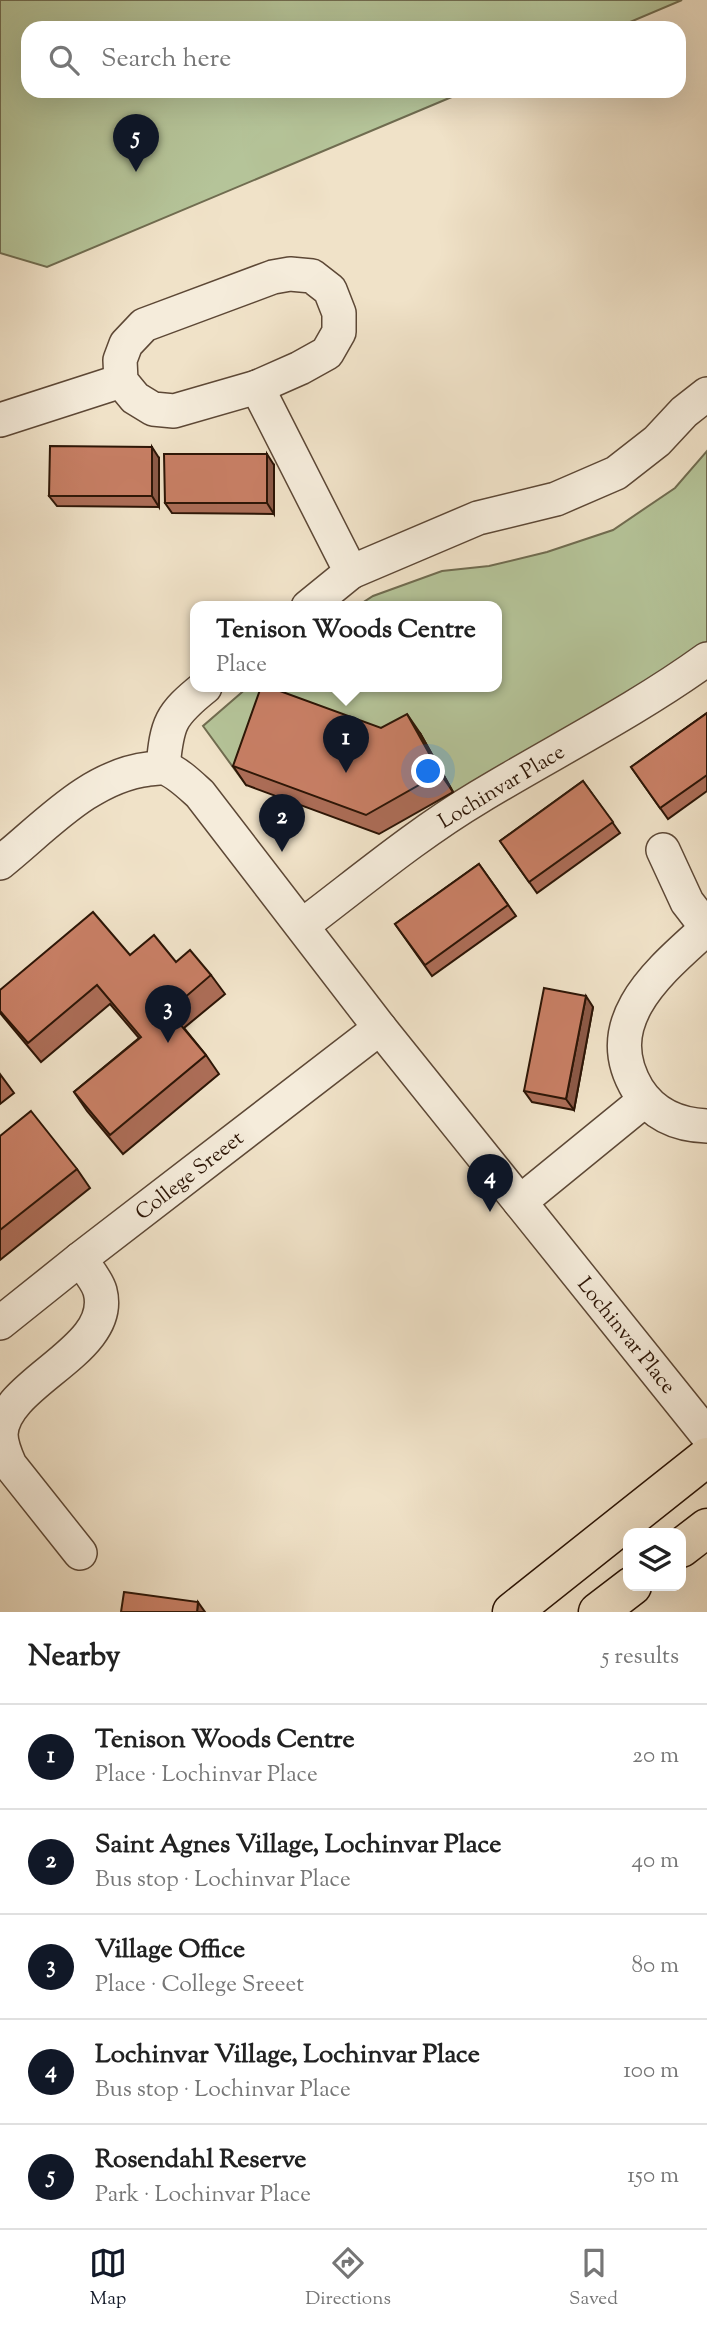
<!DOCTYPE html>
<meta charset="utf-8">
<style>
body{margin:0;font-family:"Sorts Mill Goudy",serif;background:#f6f6f6;color:#222}
.controls{position:absolute;right:21px;bottom:21px;display:grid;overflow:hidden;border-radius:14px;box-shadow:0 7px 28px #0002}
.controls button{width:63px;height:63px;display:grid;place-items:center;padding:0;border:0;border-bottom:2px solid #e0e0e0;background:#fff;color:#222;font:35px sans-serif}
.you{position:absolute;left:429px;top:772px;width:24px;height:24px;margin:-18px;border:5px solid #fff;border-radius:50%;background:#1a73e8;box-shadow:0 0 0 10px #1a73e833}
.badge{display:grid;place-items:center;width:46px;height:46px;border-radius:50%;background:#111827;color:#fff;font-size:23px;font-weight:700}
.pin{position:absolute;translate:-50% -58px;filter:drop-shadow(0 2px 4px #0008)}
.pin::after{content:'';position:absolute;top:37px;width:24px;height:21px;background:inherit;clip-path:polygon(0 0,100% 0,50% 100%)}
.popup{position:absolute;left:190px;top:601px;width:312px;height:91px;box-sizing:border-box;display:grid;place-content:center;border-radius:14px;background:#fff;filter:drop-shadow(0 2px 5px #0005);font-size:23px;white-space:nowrap;color:#767676}
.popup b{font-size:26px;color:#222}
.popup::after{content:'';position:absolute;left:50%;top:100%;margin-left:-14px;border:14px solid transparent;border-top-color:#fff}
.list{margin:0;padding:0;list-style:none}
h2{display:flex;justify-content:space-between;align-items:center;height:91px;margin:0;padding:0 28px;font-size:30px}
h2 small{font-size:23px;font-weight:400;color:#767676}
.list li{display:grid;grid-template-columns:46px 1fr auto;gap:21px;align-items:center;box-sizing:border-box;height:105px;padding:0 28px;border-top:2px solid #e0e0e0}
.list b{display:block;font-size:26px;white-space:nowrap}
.list p{margin:0;font-size:23px;white-space:nowrap;color:#767676}
.list em{font-size:23px;font-style:normal;color:#767676}
.icon{flex:none;width:38px;height:38px;fill:none;stroke:currentColor;stroke-width:2;stroke-linecap:round;stroke-linejoin:round}
.map{position:relative;flex:none;width:707px;height:1612px;overflow:hidden}
.search{position:absolute;background:#fff;box-shadow:0 7px 28px #0002;left:21px;right:21px;top:21px;height:77px;display:flex;align-items:center;gap:18px;box-sizing:border-box;padding:0 24px;border-radius:21px;color:#767676;font-size:26px}
.sheet{height:616px;background:#fff}
nav{display:flex;justify-content:space-around;align-items:center;box-sizing:border-box;height:98px;border-top:2px solid #e0e0e0;background:#fff;font-size:19px;color:#767676}
nav a{display:grid;justify-items:center;gap:4px}
nav .on{color:#111827}
.map>svg:first-child{display:block}
.green{fill:#b5c499;stroke:#706c50;stroke-width:2}
.lines{fill:none;stroke-linecap:round;stroke-linejoin:round}
.minor-casing{stroke:#5d4836;stroke-width:36}
.major-casing{stroke:#2c1506;stroke-width:41}
.minor{stroke:#f5ecdb;stroke-width:33}
.major{stroke:#f0e2c8;stroke-width:38}
.wall{fill:#ac6d57;stroke:#2c1506;stroke-width:2}
.shaded-wall{fill:#8c5947;stroke:#2c1506;stroke-width:2}
.building{fill:#c87f65;stroke:#2c1506;stroke-width:2}
.labels{text-anchor:middle;stroke-width:6;stroke-linejoin:round;paint-order:stroke}
.street-label{font-size:21px;fill:#2c1506;stroke:#f5ecdb}
</style>
<div class="map">
<svg width="707" height="1612" viewBox="0 0 707 1612">
<rect width="100%" height="100%" fill="#f0e2c8"/>
<filter id="stains"><feTurbulence type="fractalNoise" baseFrequency=".00286" numOctaves="4"/><feColorMatrix values="0 0 0 0 .2 0 0 0 0 .09 0 0 0 0 .02 0 0 0 .5 -.17"/></filter>
<radialGradient id="worn" r=".72"><stop offset=".6" stop-color="#630" stop-opacity="0"/><stop offset="1" stop-color="#630" stop-opacity=".3"/></radialGradient>
<g class="green">
<path d="M0,0H682L616,28H28V91H466L47,267L0,253Z"/>
<path d="M707,451V656L457,799L420,733L394,747L275,704L246,785L203,726L248,687H496V607H356L373,596L442,571L489,566L547,552L613,530L675,488Z"/>
</g>
<g class="lines">
<g class="minor-casing">
<g id="minor">
<path d="M290,274L312,276L330,290L339,313V332L327,353L300,368L257,387L174,411L153,409L135,398L121,381L120,360L126,344L144,325L273,277Z"/>
<path d="M257,387L351,572L308,607"/>
<path d="M0,420L121,381"/>
<path d="M351,572L478,518L556,499L616,473L657,441L684,412L707,394"/>
<path d="M163,767C167,723 170,715 205,687"/>
<path d="M663,850L687,902L707,928"/>
<path d="M0,863C45,827 89,776 149,769C154,769 160,767 165,768C178,773 190,785 200,794L380,1028L707,1435"/>
<path d="M303,925C360,882 417,834 479,797C555,751 635,711 707,659"/>
<path d="M707,928C661,970 596,1021 638,1090C654,1115 678,1125 707,1126"/>
<path d="M520,1202L645,1100"/>
<path d="M0,1323L80,1259L380,1028"/>
<path d="M80,1553L10,1465C6,1456 1,1445 1,1434C4,1381 116,1351 100,1291C97,1280 86,1268 80,1259"/>
</g>
</g>
<g class="major-casing">
<g id="major">
<path d="M681,1548L707,1528"/>
<path d="M512,1612L707,1457"/>
<path d="M598,1612L632,1586"/>
</g>
</g>
<use href="#minor" class="minor"/>
<use href="#major" class="major"/>
</g>
<g class="wall">
<path d="M159,458V507L57,506L49,496Z"/>
<path d="M274,465V514L172,513L165,503Z"/>
<path d="M707,713V791L668,819L631,767Z"/>
<path d="M381,728L420,733L453,792L379,834L246,785L233,766Z"/>
<path d="M583,781L620,833L537,893L500,841Z"/>
<path d="M479,864L516,916L432,976L395,924Z"/>
<path d="M130,955L176,962L211,975L225,994L184,1028L206,1055L219,1074L123,1154L87,1111L74,1092L139,1038L110,1004L41,1062L0,1013V990Z"/>
<path d="M593,1007L574,1110L532,1102L524,1091Z"/>
<path d="M0,1074L14,1093L0,1104Z"/>
<path d="M0,1136L77,1169L90,1188L0,1260Z"/>
</g>
<g class="shaded-wall">
<path d="M152,447L159,458V507L152,496Z"/>
<path d="M267,454L274,465V514L267,503Z"/>
<path d="M407,714L420,733L453,792L440,773Z"/>
<path d="M586,996L593,1007L574,1110L566,1099Z"/>
<path d="M198,1602L205,1612H197Z"/>
</g>
<g class="building">
<path d="M50,446L152,447V496H49Z"/>
<path d="M164,454H267V503H165Z"/>
<path d="M261,687H269L381,728L407,714L440,773L366,815L233,766Z"/>
<path d="M707,713V775L660,808L631,767Z"/>
<path d="M583,781L613,822L529,882L500,841Z"/>
<path d="M479,864L508,905L425,965L395,924Z"/>
<path d="M93,912L130,955L154,935L176,962L190,950L211,975L169,1011L206,1055L110,1135L74,1092L141,1037L97,985L28,1043L0,1011V990Z"/>
<path d="M544,988L586,996L566,1099L524,1091Z"/>
<path d="M31,1111L77,1169L0,1230V1136Z"/>
<path d="M124,1592L198,1602L197,1612H121Z"/>
</g>
<g class="labels">
<g class="street-label">
<text transform="translate(501 786) rotate(-31)" y="7">Lochinvar Place</text>
<text transform="translate(189 1175) rotate(-38)" y="7">College Sreeet</text>
<text transform="translate(627 1335) rotate(51)" y="7">Lochinvar Place</text>
</g>
</g>
<rect width="100%" height="100%" filter="url(#stains)"/>
<rect width="100%" height="100%" fill="url(#worn)"/>
</svg>
<div class="controls">
<button><svg class="icon" aria-label="layers" viewBox="0 0 24 24"><path d="M12 4l9 5-9 5-9-5zM3 14l9 5 9-5"/></svg></button>
</div>
<div class="you"></div>
<div class="pin badge" style="left:346px;top:773px">1</div>
<div class="popup"><b>Tenison Woods Centre</b>Place</div>
<div class="pin badge" style="left:282px;top:852px">2</div>
<div class="pin badge" style="left:168px;top:1043px">3</div>
<div class="pin badge" style="left:490px;top:1212px">4</div>
<div class="pin badge" style="left:136px;top:172px">5</div>
<div class="search"><svg class="icon" aria-label="search" viewBox="0 0 24 24"><circle cx="10" cy="10" r="6"/><path d="M15 15l6 6"/></svg>Search here</div>
</div>
<section class="sheet">
<h2>Nearby<small>5 results</small></h2>
<ul class="list">
<li><span class="badge">1</span><div><b>Tenison Woods Centre</b><p>Place · Lochinvar Place</p></div><em>20 m</em></li>
<li><span class="badge">2</span><div><b>Saint Agnes Village, Lochinvar Place</b><p>Bus stop · Lochinvar Place</p></div><em>40 m</em></li>
<li><span class="badge">3</span><div><b>Village Office</b><p>Place · College Sreeet</p></div><em>80 m</em></li>
<li><span class="badge">4</span><div><b>Lochinvar Village, Lochinvar Place</b><p>Bus stop · Lochinvar Place</p></div><em>100 m</em></li>
<li><span class="badge">5</span><div><b>Rosendahl Reserve</b><p>Park · Lochinvar Place</p></div><em>150 m</em></li>
</ul>
</section>
<nav>
<a class="on"><svg class="icon" aria-label="map" viewBox="0 0 24 24"><path d="M3 6l6-2 6 2 6-2v14l-6 2-6-2-6 2zM9 4v14M15 6v14"/></svg>Map</a>
<a><svg class="icon" aria-label="directions" viewBox="0 0 24 24"><path d="M12 3l9 9-9 9-9-9zM9 14v-3h6M13 9l2 2-2 2"/></svg>Directions</a>
<a><svg class="icon" aria-label="saved" viewBox="0 0 24 24"><path d="M7 4h10v16l-5-4-5 4z"/></svg>Saved</a>
</nav>
